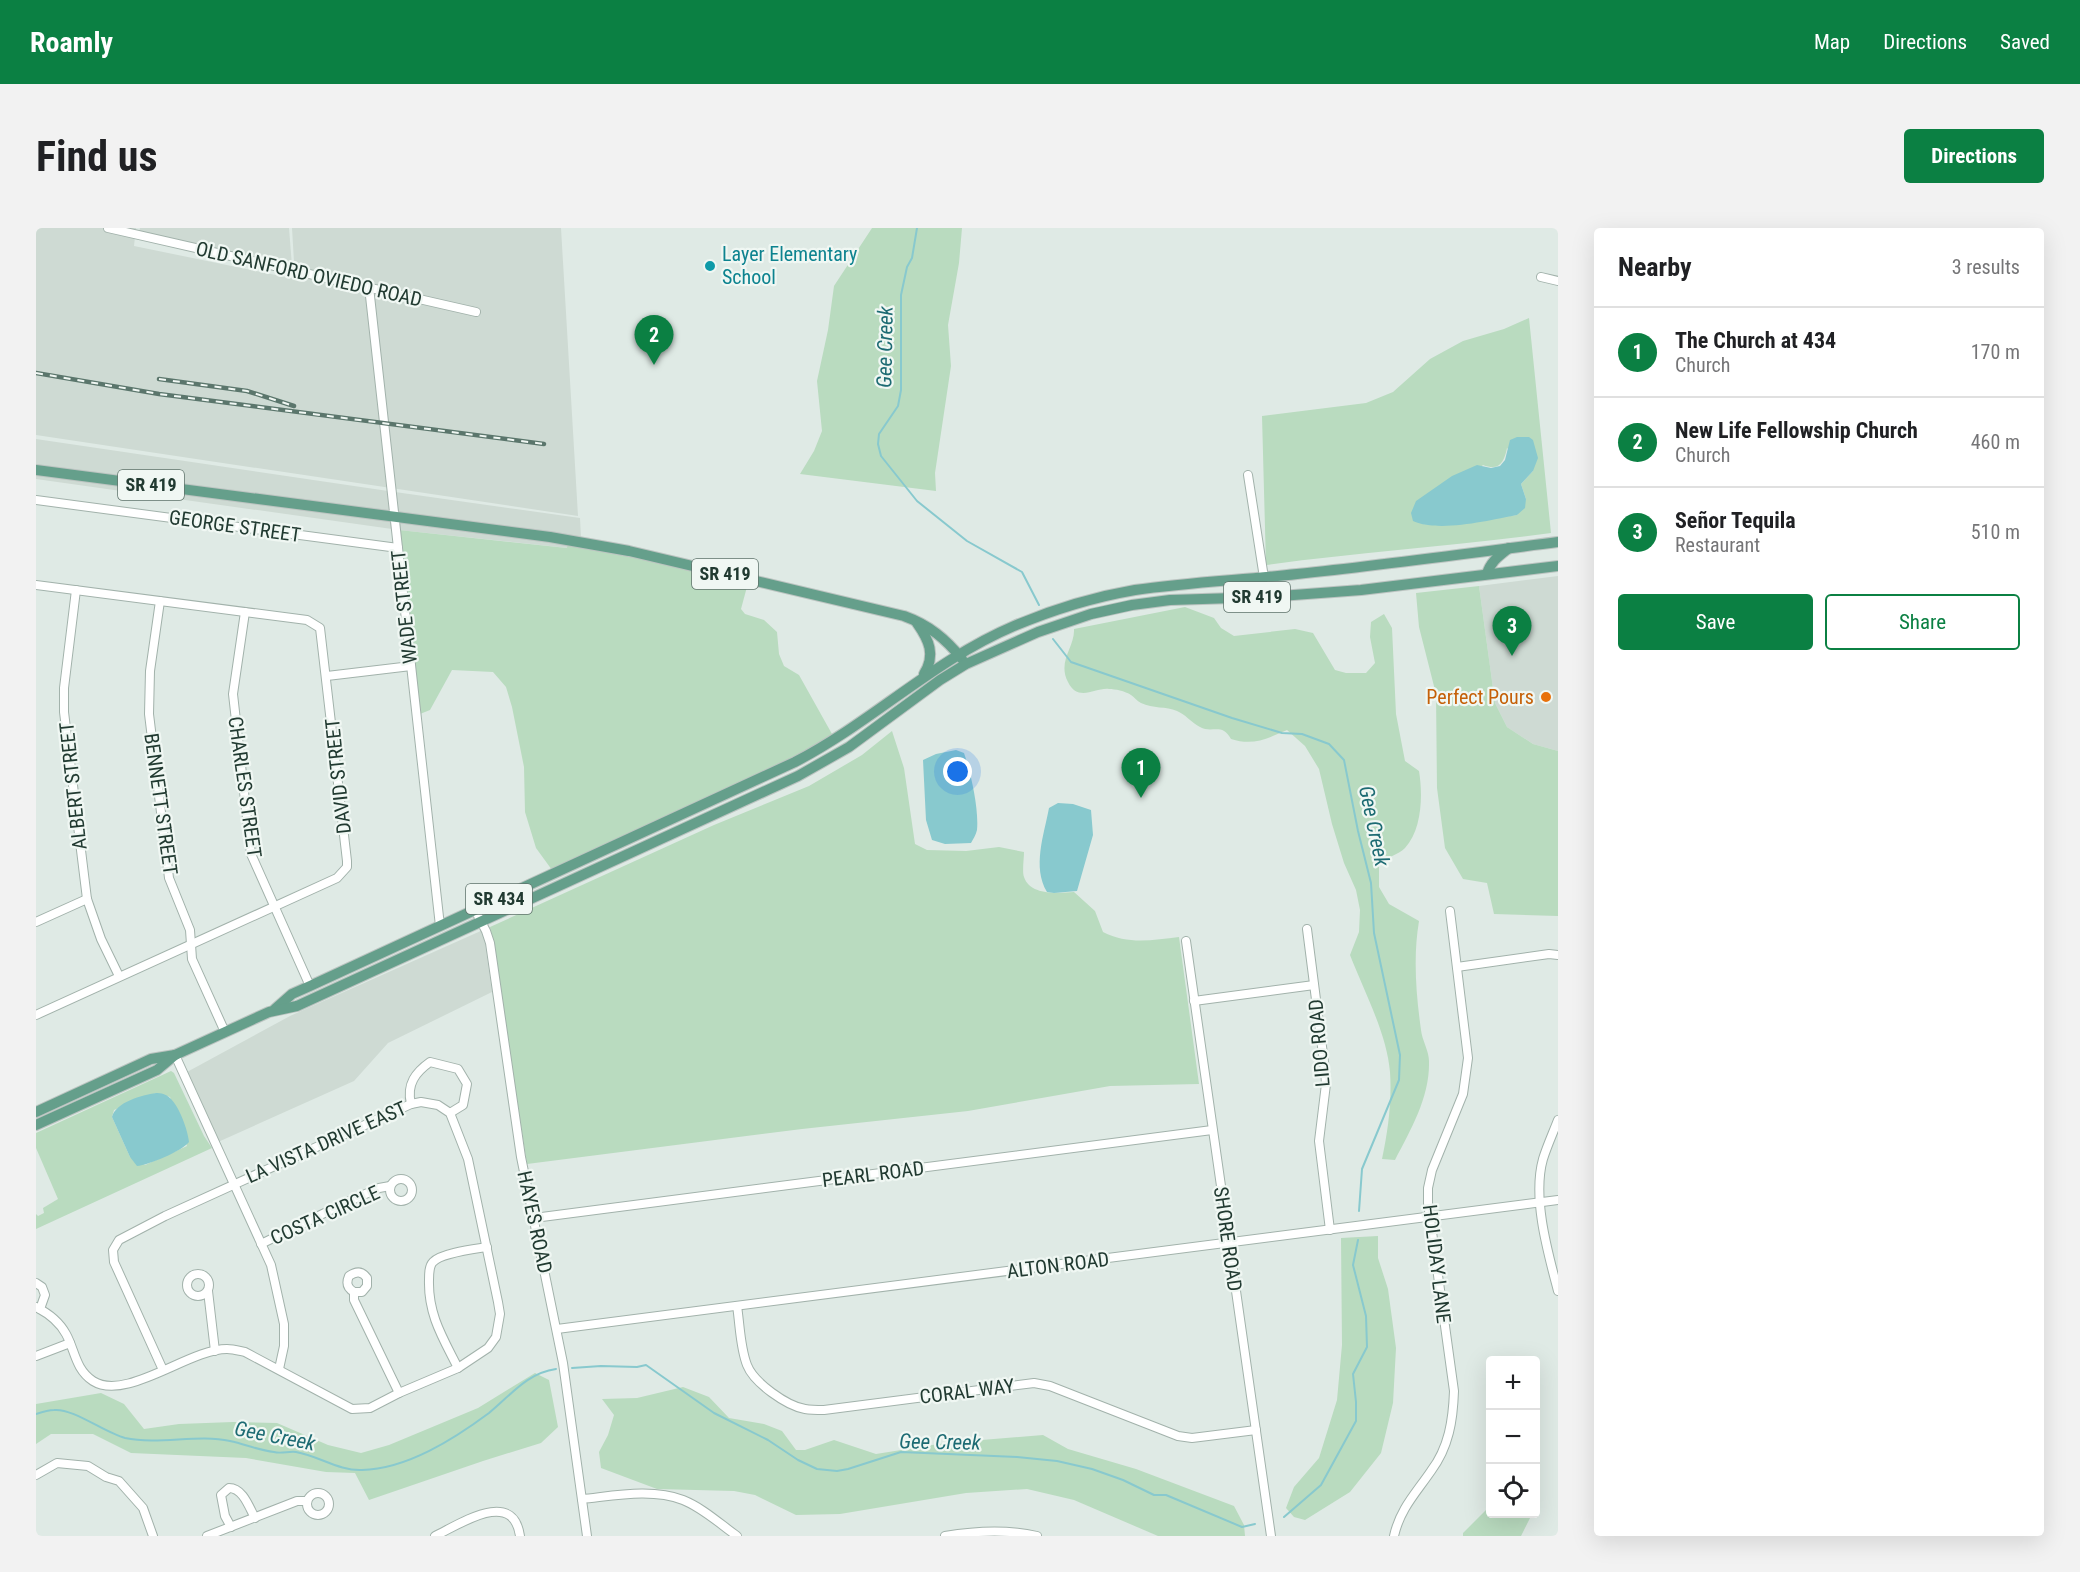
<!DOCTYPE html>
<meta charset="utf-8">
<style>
body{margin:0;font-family:"Roboto Condensed",sans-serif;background:#f2f2f2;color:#202124}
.controls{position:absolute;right:18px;bottom:18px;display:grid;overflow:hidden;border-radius:6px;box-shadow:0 6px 24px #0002}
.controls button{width:54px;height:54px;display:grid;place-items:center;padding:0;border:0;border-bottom:2px solid #e0e0e0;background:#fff;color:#202124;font:30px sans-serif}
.you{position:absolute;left:922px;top:544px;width:21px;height:21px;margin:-15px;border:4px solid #fff;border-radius:50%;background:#1a73e8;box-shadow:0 0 0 9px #1a73e833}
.badge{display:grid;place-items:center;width:39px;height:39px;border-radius:50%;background:#0b8043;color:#fff;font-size:20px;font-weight:700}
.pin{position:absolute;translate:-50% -50px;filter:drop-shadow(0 2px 3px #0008)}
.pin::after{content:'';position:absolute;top:32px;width:21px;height:18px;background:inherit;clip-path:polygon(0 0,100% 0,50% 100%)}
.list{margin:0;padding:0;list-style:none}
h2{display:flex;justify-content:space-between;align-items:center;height:78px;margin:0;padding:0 24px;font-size:26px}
h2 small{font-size:20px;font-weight:400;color:#757577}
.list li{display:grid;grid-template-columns:39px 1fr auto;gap:18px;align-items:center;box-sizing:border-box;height:90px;padding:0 24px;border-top:2px solid #e0e0e0}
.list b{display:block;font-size:22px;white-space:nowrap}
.list p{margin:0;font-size:20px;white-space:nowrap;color:#757577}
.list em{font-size:20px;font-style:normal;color:#757577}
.actions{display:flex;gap:12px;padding:18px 24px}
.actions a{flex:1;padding:14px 0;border:2px solid #0b8043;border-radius:6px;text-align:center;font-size:21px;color:#0b8043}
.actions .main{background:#0b8043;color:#fff}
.icon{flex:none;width:33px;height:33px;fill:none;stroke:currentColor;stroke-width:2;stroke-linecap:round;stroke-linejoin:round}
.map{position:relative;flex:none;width:1522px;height:1308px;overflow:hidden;border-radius:6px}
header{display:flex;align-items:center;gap:36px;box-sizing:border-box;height:84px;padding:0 30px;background:#0b8043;color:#fff}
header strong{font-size:28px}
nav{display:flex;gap:33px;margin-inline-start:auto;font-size:21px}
.intro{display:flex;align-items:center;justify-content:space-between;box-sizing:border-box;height:144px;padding:0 36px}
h1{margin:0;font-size:42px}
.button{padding:15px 27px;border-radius:6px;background:#0b8043;color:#fff;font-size:21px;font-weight:700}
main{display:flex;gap:36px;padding:0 36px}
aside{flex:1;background:#fff;border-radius:6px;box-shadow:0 6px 24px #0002}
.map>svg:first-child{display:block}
.built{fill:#cedad3}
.green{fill:#b9dbbf;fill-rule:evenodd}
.water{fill:#88c9ce}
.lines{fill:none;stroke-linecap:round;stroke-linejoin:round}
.stream{stroke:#88c9ce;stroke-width:2}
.minor-casing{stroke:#a2b2ab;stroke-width:10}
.major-casing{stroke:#bcc4c1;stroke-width:12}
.minor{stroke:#fff;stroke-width:8}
.major{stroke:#659f8b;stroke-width:10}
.rail-casing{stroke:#5b766c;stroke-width:4.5}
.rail{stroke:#f0f7f3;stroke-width:2;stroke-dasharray:7;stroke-linecap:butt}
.culture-dot{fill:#0f9aa8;stroke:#f0f7f3;stroke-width:2}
.food-dot{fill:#e8710a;stroke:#f0f7f3;stroke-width:2}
.labels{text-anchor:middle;stroke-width:4.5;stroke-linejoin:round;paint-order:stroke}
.shield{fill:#f0f7f3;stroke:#5f736b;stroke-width:1.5}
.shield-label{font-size:18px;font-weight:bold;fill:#213a31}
.culture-label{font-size:20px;fill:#0d838f;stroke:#f0f7f3;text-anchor:start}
.street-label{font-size:20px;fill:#213a31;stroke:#f0f7f3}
.food-label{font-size:20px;fill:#c56008;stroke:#f0f7f3;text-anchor:end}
.water-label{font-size:21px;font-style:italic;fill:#1d6b73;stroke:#f0f7f3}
</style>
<header>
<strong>Roamly</strong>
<nav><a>Map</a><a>Directions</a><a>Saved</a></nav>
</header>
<div class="intro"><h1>Find us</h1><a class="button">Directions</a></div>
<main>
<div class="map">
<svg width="1522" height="1308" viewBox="0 0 1522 1308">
<rect width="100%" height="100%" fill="#dfeae5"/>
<g class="built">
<path d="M0,0H100L98,18L259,51L256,0H525L542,288L0,207Z"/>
<path d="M104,0H253L256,38L103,3Z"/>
<path d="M0,211L352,263L354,284L180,260L0,238Z"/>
<path d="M0,247L355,293L356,301L0,251Z"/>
<path d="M359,264L544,290L545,310L362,285Z"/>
<path d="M363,294L532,316V320L363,302Z"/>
<path d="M1522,348V523L1497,516L1471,499L1459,475L1443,358Z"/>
<path d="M447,702L456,764L352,815L318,853L182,914L151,844L254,788Z"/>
</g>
<g class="green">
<path d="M836,0H926L923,35L912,97L915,138L899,245L900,263L764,246L778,223L786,203L781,153L792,102L798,58Z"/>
<path d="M1493,90L1515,305C1420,318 1325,324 1230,337L1226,188L1330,175L1357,164L1394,131L1427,113L1468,101ZM1471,220L1497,243L1485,256L1490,271L1481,287L1412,297L1385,296L1447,237C1463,243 1468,235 1471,220Z"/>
<path d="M363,302L531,320L532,316L593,327L712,355L705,381L709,386L728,392L741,404L743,426L748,438L763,447L796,506L766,526L516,642L500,620L489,584L488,539L476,479L470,459L457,444L416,442L394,482L384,486Z"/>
<path d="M1443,358L1459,475L1471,499L1497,516L1522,523V688L1458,686L1451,655L1427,651L1409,620L1401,560L1400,466L1383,399L1380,365Z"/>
<path d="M1149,379L1178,390L1185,400L1198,408L1259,401L1277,405L1299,442L1310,445H1330L1339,435L1334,409L1335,394L1348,386L1356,400L1360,486L1369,533L1383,543C1387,567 1386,602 1369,620C1363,626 1351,630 1343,634V659L1353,676L1383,693C1377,729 1380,766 1385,802C1386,812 1393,823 1393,833C1394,869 1375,901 1359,932L1346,931C1352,903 1356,873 1354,844C1351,806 1328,763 1314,727L1323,704L1324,682L1320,662L1308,635L1296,596L1283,541L1269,518L1251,502C1230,511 1217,518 1195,511C1186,494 1176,506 1164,499C1156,495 1149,486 1141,483C1130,478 1117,481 1105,475C1101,473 1098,469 1095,467C1089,463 1079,461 1073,461C1060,459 1042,475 1032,454C1021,433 1039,419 1038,401Z"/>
<path d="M856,503L868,540L879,616L891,622L930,623L963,619L988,624C988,631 986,643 988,649C994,668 1023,665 1038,664L1059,683L1067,704C1092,717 1117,712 1143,709L1163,856L1074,858L932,883L766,901L491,936L454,699L678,597L773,558L826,527Z"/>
<path d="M135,843L138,845L168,908L176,920L0,1001V986L2,988L8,985L7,980L22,971L0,920V905ZM120,865L134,869L151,918L109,937L94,929L76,889L78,882Z"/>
<path d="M1342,1008V1030L1352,1061L1360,1120L1357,1175L1345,1225L1314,1264L1269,1292L1258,1289L1250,1280L1258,1259L1283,1230L1301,1172L1306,1117L1305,1010Z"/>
<path d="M499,1145L513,1152L522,1199L505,1215L447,1233L333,1272L319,1245L290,1244L210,1230L95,1225L57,1206H15L0,1216V1176L65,1165L88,1176L108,1201L143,1196L197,1194L241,1195L292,1217L325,1225L353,1217L442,1180Z"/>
<path d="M647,1159L673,1169L693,1190L728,1196L746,1203L760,1222H769L798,1212L840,1226L909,1215L1007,1207L1032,1221L1100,1241L1198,1278L1208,1297L1209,1308H1122L1038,1272L991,1261L930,1265L804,1286L760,1287L719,1267L698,1263L621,1261L565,1240L563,1224L572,1207L578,1187L566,1171L601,1170Z"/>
<path d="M1454,1278V1286H1496L1485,1308H1427V1305Z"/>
</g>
<g class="water">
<path d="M1481,209H1493L1497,212L1502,230L1497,243L1485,256L1490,271L1489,280L1481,287C1454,292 1403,305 1377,293L1375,285L1380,273L1416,248L1441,237L1455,240L1464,238L1469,232L1474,212Z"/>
<path d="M920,522L928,525C935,545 943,581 941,602C940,607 937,611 935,615L909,616L896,612L890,592L887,532L900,526Z"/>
<path d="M1022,575L1037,576L1055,582L1057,607L1041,663L1018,665L1011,664C996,639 1008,607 1013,580Z"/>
<path d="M120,865C125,865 130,866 134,870C143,878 152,902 153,914C146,923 113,937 101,938L94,929L76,889C80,874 106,867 120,865Z"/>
</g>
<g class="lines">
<g class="stream">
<path d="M881,0L876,30L871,39L865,67V162L862,178L843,206L842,216L845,228L881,273L931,313L986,344L1003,377"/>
<path d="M1017,411L1035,434L1196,490L1246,505L1266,506L1293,516L1308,532L1322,603L1335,655L1338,705L1364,827L1363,852L1326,941L1323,983"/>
<path d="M536,1140L565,1138L601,1139L610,1137L678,1185L732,1212L762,1232L781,1241L801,1243L812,1241L865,1224L981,1229L1021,1233L1056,1241L1087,1252L1118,1267H1130L1206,1299L1219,1296"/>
<path d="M0,1186C6,1184 12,1182 18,1182C37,1180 69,1205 89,1210C123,1217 162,1206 194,1213C209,1216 221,1222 238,1224C245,1226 253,1223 260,1224C283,1228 303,1243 326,1242C371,1241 418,1211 453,1185C475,1167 491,1145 520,1141"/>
<path d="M1248,1289L1285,1257L1320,1193V1174L1317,1146L1331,1119L1330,1088L1317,1037L1322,1012"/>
</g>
<g class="minor-casing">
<g id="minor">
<path d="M72,0L440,84"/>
<path d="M1505,49L1522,53"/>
<path d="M333,59L404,698"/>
<path d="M1212,247L1231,369"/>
<path d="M0,272L362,320"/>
<path d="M0,357L271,392L284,400L311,633V639L301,650L0,787"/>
<path d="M40,362L28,460V484L51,671L65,711L83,748"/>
<path d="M124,373L114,443L113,486L133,650L154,702L156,731L189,804"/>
<path d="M209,384L197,466L215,626L274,758"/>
<path d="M291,448L375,438"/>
<path d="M439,682L450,703L454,715L485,929L527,1135L551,1308"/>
<path d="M0,694L51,671"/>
<path d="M1271,701L1289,842L1290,856L1283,913L1294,1002"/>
<path d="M1150,713L1235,1308"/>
<path d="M1421,739L1513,726L1522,727"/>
<path d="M1158,773L1278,757"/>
<path d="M139,827L235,1037L248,1096V1118L243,1141"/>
<path d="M375,876C370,856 380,844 394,834L422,841L431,856L427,877L414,885"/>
<path d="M1522,892C1517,905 1511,918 1507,931C1496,970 1512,1025 1522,1063"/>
<circle cx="365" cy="962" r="11"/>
<path d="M498,990L1176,902"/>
<path d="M225,1016L309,975L343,960L354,958"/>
<circle cx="162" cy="1057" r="11"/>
<path d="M0,1055L6,1059L9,1067L4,1081"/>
<path d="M172,1063L179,1123"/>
<path d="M318,1064H326L331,1058V1050C326,1043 320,1043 313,1048C310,1055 311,1060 318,1064V1072L363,1165"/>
<path d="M701,1078C704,1097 704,1119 711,1137C718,1155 751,1178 769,1181C775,1182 782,1182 788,1182L998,1155L1014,1158L1142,1208L1156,1210L1220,1202"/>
<path d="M0,1079C12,1085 23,1093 30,1106C39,1122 39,1141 57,1153C90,1174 153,1121 191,1121C197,1121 204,1123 209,1124L316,1181L334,1180L363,1165L422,1140L452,1120L460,1109L464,1086L462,1074L432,931L414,885L402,877L385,874L375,876L129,988L83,1012L77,1022L78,1034L127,1142"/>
<path d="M521,1101L1522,972"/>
<path d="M0,1128L34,1115"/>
<path d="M422,1140C407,1110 392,1087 393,1052C393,1046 393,1038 397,1034C405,1025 439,1021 451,1019"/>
<path d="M0,1247L21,1235L52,1238L70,1249L83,1253L107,1280L117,1308"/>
<circle cx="282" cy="1276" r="11"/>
<path d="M546,1271C577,1268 616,1260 647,1272C667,1280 684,1296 701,1308"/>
<path d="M195,1299L189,1288L185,1267L193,1260C207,1260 213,1279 219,1290"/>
<path d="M171,1308L261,1273H271"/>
<path d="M399,1308C424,1296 477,1260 484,1308"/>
<path d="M909,1308C938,1303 971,1301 1001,1308"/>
<path d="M1358,1308C1364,1281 1380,1265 1395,1243C1413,1219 1417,1192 1418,1163L1392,975V960L1396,942L1427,866L1432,830L1414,683"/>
</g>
</g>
<g class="major-casing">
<g id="major">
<path d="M0,242L514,309L593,323L868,388C893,397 910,411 926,431"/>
<path d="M1451,346C1454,334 1463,328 1473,320"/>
<path d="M881,395C893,412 900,427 888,446"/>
<path d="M239,781L256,766L274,758L759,534C836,494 898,432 978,398C1016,382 1058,369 1099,362C1153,354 1207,352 1261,346C1348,337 1435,325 1522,314"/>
<path d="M0,884L115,831L139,827"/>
<path d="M0,897L121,842L139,827L233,784L261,778L762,548L813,519L904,452L930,436L1002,404L1055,386L1096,377L1134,372L1231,369L1325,362L1522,338"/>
</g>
</g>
<use href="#minor" class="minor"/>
<use href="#major" class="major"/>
<g class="rail-casing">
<g id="rail">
<path d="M0,145L123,166L508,216"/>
<path d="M123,151L211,163L258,178"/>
</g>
</g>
<use href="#rail" class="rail"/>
</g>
<circle class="culture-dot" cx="674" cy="38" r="6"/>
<circle class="food-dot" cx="1510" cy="469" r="6"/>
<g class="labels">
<g class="shield">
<rect x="82" y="242" width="66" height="30" rx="4.5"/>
<rect x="656" y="331" width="66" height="30" rx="4.5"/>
<rect x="1188" y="354" width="66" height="30" rx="4.5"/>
<rect x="430" y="656" width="66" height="30" rx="4.5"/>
</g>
<g class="shield-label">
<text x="115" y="263">SR 419</text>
<text x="689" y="352">SR 419</text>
<text x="1221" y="375">SR 419</text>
<text x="463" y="677">SR 434</text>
</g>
<g class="culture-label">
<text x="686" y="33">Layer Elementary<tspan x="686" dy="23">School</tspan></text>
</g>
<g class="street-label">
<text transform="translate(273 46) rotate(13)" y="7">OLD SANFORD OVIEDO ROAD</text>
<text transform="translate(199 298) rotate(8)" y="7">GEORGE STREET</text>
<text transform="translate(368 379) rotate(-96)" y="7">WADE STREET</text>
<text transform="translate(302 548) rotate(-96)" y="7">DAVID STREET</text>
<text transform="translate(37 558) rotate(-96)" y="7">ALBERT STREET</text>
<text transform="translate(209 559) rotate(82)" y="7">CHARLES STREET</text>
<text transform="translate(125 576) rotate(82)" y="7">BENNETT STREET</text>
<text transform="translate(1283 815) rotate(-95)" y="7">LIDO ROAD</text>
<text transform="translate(290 914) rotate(-24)" y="7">LA VISTA DRIVE EAST</text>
<text transform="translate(837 946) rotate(-7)" y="7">PEARL ROAD</text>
<text transform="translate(289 987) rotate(-24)" y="7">COSTA CIRCLE</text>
<text transform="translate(499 994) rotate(78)" y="7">HAYES ROAD</text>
<text transform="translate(1192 1011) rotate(82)" y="7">SHORE ROAD</text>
<text transform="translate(1401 1036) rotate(83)" y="7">HOLIDAY LANE</text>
<text transform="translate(1022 1037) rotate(-7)" y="7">ALTON ROAD</text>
<text transform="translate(931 1163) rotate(-7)" y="7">CORAL WAY</text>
</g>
<g class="food-label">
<text x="1498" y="476">Perfect Pours</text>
</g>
<g class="water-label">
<text transform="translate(849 119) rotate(-89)" y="7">Gee Creek</text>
<text transform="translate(1338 598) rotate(78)" y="7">Gee Creek</text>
<text transform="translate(239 1208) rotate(11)" y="7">Gee Creek</text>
<text transform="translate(904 1214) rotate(1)" y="7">Gee Creek</text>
</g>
</g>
</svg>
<div class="controls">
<button>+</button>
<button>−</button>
<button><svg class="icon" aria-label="locate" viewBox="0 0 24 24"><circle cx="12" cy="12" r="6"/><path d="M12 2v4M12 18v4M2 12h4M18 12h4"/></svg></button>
</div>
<div class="you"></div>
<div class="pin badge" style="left:1105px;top:570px">1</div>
<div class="pin badge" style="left:618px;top:137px">2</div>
<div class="pin badge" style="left:1476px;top:428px">3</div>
</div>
<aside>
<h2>Nearby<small>3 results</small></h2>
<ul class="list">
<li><span class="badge">1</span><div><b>The Church at 434</b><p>Church</p></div><em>170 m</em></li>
<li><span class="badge">2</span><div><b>New Life Fellowship Church</b><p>Church</p></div><em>460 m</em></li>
<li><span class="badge">3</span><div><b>Señor Tequila</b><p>Restaurant</p></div><em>510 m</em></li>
</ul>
<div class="actions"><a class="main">Save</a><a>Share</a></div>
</aside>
</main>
